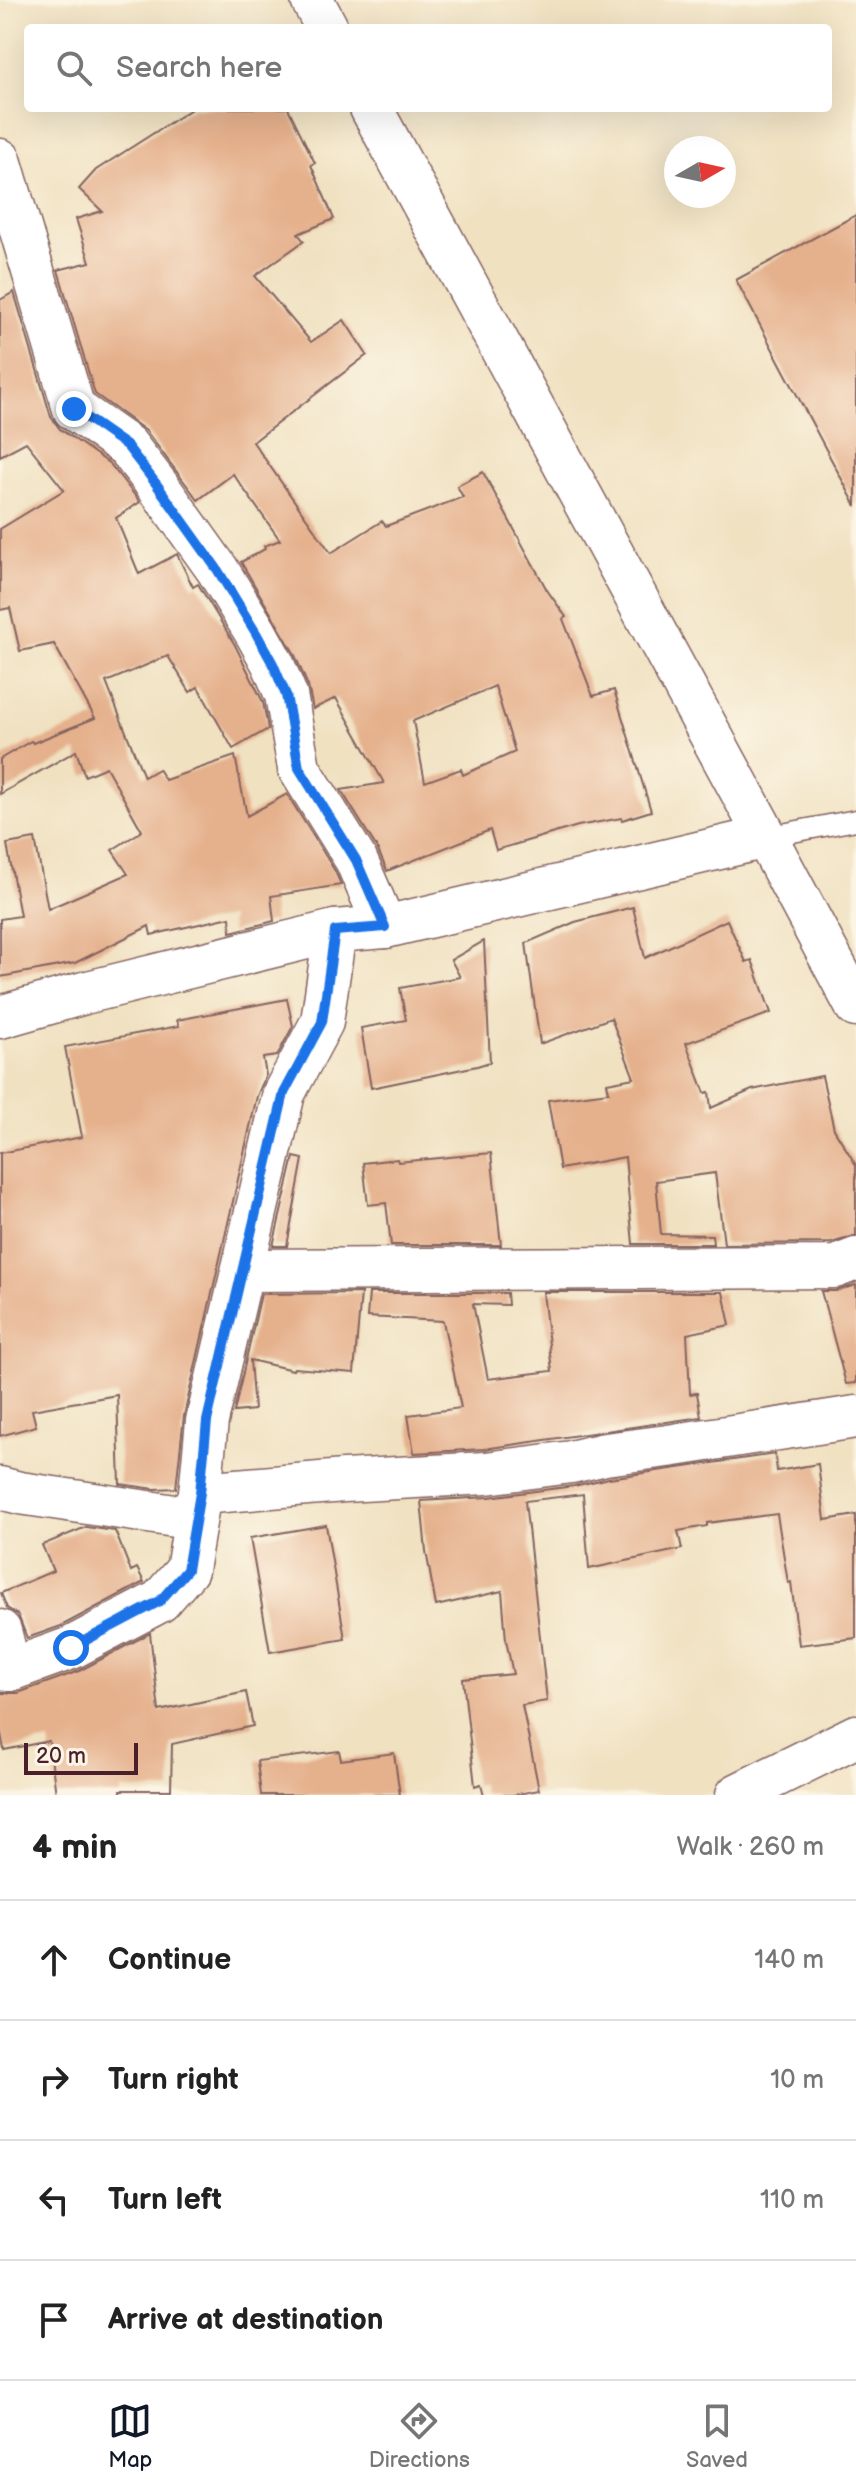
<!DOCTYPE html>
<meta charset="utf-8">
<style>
body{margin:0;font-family:"Balsamiq Sans",sans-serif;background:#f2f2f2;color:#222}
.compass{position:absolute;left:664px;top:136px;width:72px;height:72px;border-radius:50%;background:#fff;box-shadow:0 8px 32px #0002;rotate:81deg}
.scale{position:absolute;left:24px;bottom:20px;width:114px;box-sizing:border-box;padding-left:8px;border:4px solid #4a1f2b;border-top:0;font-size:22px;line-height:28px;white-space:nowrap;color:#4a1f2b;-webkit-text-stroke:6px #fcf5e5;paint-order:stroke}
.stop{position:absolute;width:24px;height:24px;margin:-18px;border:6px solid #1a73e8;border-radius:50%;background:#fff}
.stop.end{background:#1a73e8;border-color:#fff;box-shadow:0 2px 8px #0008}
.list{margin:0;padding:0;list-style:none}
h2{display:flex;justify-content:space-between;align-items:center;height:104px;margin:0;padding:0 32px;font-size:34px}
h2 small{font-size:26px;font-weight:400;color:#767676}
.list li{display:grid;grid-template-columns:52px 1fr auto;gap:24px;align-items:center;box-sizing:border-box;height:120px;padding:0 32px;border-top:2px solid #e0e0e0}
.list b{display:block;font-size:30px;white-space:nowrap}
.list em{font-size:26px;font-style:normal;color:#767676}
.icon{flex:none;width:44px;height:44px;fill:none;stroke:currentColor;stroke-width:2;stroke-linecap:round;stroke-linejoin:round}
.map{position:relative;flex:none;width:856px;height:1795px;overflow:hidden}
.search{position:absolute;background:#fff;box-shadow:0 8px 32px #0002;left:24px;right:24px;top:24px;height:88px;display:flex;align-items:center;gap:20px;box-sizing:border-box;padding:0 28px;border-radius:8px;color:#767676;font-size:30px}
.sheet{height:584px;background:#fff}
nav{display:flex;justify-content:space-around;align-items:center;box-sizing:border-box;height:112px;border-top:2px solid #e0e0e0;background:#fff;font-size:22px;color:#767676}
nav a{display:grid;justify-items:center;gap:4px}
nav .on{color:#111827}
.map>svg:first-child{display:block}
.building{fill:#e5b08c;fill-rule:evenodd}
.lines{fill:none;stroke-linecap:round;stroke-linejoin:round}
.lane-casing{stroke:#846360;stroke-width:23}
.street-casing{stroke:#846360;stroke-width:45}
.lane{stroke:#fff;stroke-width:20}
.street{stroke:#fff;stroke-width:42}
.route{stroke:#1a73e8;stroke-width:10}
</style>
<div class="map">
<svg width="856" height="1795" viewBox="0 0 856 1795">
<rect width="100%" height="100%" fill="#fcf5e5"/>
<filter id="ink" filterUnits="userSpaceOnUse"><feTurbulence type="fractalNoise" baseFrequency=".0125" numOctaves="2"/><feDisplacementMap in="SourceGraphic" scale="16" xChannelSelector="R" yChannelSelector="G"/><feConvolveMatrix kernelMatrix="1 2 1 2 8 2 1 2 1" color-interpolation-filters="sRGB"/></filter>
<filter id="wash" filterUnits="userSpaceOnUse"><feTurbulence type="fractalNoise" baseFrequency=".006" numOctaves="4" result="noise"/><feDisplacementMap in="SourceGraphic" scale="32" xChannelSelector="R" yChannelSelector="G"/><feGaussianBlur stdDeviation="1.8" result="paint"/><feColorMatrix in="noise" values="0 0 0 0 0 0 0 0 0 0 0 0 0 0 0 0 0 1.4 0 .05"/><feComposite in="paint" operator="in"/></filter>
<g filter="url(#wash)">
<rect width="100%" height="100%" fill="#f0e1c1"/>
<g id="blocks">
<g class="building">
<path d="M193,108H288L315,163L311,165L334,219L298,234L304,241L255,276L311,342L344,320L367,355L253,442L331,553L382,521L386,526L463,497L457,486L483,472L547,590L566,617L563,619L593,696L614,690L651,811L622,820L621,818L578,826L496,850L490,830L387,871L377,848L341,790L384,783L336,698L313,709L308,686L294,653L241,562L265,549L264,546L280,540L233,474L198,500L146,431L95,394L58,270L90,262L76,219L102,211L79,189L96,170ZM495,686L515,752L463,775L461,769L425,782L413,721Z"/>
<path d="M856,215V506L736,280Z"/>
<path d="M14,292L51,417L60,429L110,464L140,502L116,518L139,574L177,554L193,587L198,584L235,645L263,702L268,729L233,749L198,687L190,692L168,656L106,682L144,777L158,769L165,780L235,756L247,816L287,794L335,871L341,885L271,896L274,921L231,932L230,917L151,935L149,926L75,963L0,977V919L20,916L7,844L35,839L48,909L128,874L112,850L142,831L106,767L85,776L76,751L0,794V759L31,741L33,743L95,718L54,644L20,651L10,608L0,610V529L64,490L26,442L0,456V300Z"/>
<path d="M633,907L645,958L727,920L746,962L752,960L771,1013L686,1043L705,1093L709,1092L711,1108L752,1090L822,1076L834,1129L856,1165V1236L831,1243L724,1244L715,1173L656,1181L661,1234L712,1235L713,1244H633L625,1157L560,1169L548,1100L609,1092L607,1083L634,1078L611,1018L540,1044L526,943L575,922Z"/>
<path d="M484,941L490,1062L477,1066L371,1088L361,1028L406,1020L400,988L460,977L451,960Z"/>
<path d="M287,999L293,1026L277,1056L263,1058L266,1075L257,1096L184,1416L176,1488L155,1489L120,1484L117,1395L32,1410L36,1426L0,1436V1153L82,1137L65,1047L179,1026L177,1020Z"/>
<path d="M491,1153L501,1245H391L386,1203L368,1205L363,1163L397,1159L398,1162Z"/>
<path d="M294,1157L303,1159L287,1246H273Z"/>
<path d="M856,1285V1383L846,1384L821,1291H836Z"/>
<path d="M543,1292H723L730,1325L687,1334L690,1394L697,1393L701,1417L484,1449L414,1453L408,1415L461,1408L443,1321L367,1317L369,1293H507L508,1305L473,1304L488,1379L552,1371Z"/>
<path d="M361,1293L354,1373L294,1368L293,1370L250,1360L254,1410L234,1412L261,1294Z"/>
<path d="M775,1454L777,1471L818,1464L825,1520L856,1515V1638L799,1645L791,1582L788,1583L777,1514L707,1523V1526L678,1531L682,1549L589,1569L583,1494L525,1501L547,1701L522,1705L539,1790L513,1795H484L481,1784L475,1786L463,1679L513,1674L506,1640L502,1591L436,1606L426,1551L421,1501L489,1497L574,1486L609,1478Z"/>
<path d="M326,1525L345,1639L270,1652L250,1538Z"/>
<path d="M86,1527L115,1531L131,1571L137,1568L144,1582L61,1626L27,1638L18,1615L7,1608L1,1593L53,1571L42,1545Z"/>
<path d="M150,1633L159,1711L246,1692L253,1726L172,1744L171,1790H121V1795H56L49,1741L4,1750L0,1728V1693H18L79,1671Z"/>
<path d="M339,1751L341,1760L394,1753L400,1795H261L257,1761Z"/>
</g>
</g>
</g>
<g filter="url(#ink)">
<use href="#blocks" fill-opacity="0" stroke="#846360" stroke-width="2"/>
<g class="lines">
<g class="lane-casing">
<path id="lane" d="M766,837L856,820"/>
</g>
<g class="street-casing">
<g id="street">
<path d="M312,0L327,28"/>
<path d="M371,108L766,837L856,1006"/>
<path d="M0,160L74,409L127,446L157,485L217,569L256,633L273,664L286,695L299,768L356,860L385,927"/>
<path d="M0,1017L84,993L335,931L385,927L766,837"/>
<path d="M243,1270L835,1267L856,1259"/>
<path d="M0,1488L20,1493L175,1516L195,1510"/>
<path d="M200,1493L344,1481L486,1473L571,1462L605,1454L668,1446L856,1417"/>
<path d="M0,1631L10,1670"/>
<path d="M0,1669L10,1670L71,1648L160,1601L187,1570L200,1493L207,1421L284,1093L322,1022L335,931"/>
<path d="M737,1795L856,1736"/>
</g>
</g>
<use href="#lane" class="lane"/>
<use href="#street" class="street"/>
</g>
</g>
<g class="lines" filter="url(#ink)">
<path class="route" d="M71,1648L160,1601L187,1570L200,1493L207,1421L284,1093L322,1022L335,931L385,927L356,860L299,768L286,695L273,664L256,633L217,569L157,485L127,446L74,409"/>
</g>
</svg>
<svg class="compass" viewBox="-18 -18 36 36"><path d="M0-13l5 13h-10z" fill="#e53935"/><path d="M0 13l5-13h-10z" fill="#767676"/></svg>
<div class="scale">20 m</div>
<div class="stop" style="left:71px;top:1648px"></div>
<div class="stop end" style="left:74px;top:409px"></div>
<div class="search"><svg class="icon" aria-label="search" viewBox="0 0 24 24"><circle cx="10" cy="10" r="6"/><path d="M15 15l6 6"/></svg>Search here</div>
</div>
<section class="sheet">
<h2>4 min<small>Walk · 260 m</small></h2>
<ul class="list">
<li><svg class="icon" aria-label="ahead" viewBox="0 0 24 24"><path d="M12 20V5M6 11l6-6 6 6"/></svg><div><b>Continue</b></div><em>140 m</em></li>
<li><svg class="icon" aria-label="right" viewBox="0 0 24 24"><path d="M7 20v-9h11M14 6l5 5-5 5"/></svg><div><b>Turn right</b></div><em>10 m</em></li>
<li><svg class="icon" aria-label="left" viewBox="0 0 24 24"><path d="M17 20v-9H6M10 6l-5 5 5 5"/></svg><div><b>Turn left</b></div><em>110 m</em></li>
<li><svg class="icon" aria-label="arrive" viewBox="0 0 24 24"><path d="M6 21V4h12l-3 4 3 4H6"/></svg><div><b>Arrive at destination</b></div></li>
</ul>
</section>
<nav>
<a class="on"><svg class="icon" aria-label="map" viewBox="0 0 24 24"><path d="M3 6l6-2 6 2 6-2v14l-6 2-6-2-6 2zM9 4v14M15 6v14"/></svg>Map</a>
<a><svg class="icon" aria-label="directions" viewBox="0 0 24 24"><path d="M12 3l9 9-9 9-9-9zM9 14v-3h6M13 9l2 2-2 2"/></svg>Directions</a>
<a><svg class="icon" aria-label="saved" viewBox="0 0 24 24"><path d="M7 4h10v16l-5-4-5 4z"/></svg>Saved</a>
</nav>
